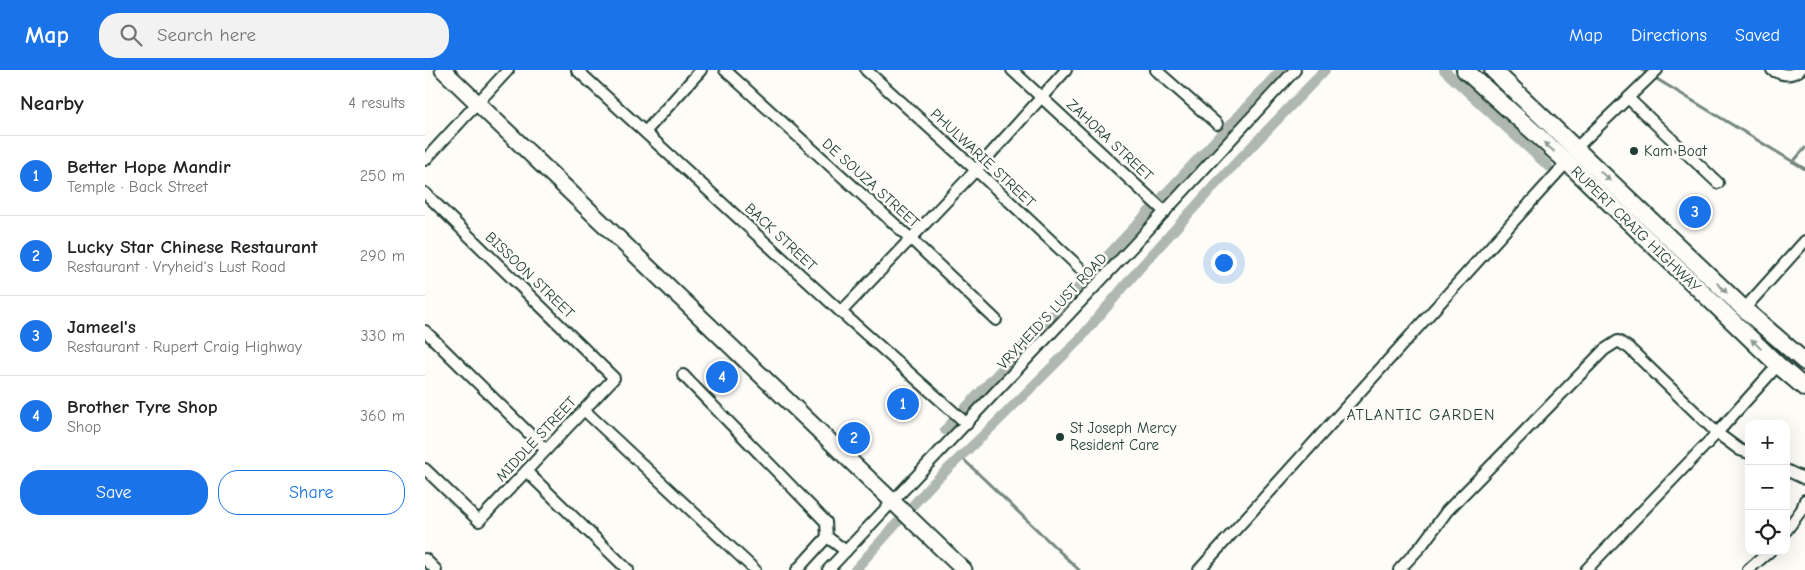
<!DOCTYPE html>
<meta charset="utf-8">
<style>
body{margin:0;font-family:"Comic Neue",sans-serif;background:#f2f2f2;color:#202124}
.controls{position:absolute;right:15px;bottom:15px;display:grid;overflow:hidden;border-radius:10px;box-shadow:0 5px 20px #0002}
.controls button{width:45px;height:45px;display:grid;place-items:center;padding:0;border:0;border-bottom:1px solid #e0e0e0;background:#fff;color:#202124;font:25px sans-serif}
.you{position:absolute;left:798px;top:192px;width:18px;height:18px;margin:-12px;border:4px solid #fff;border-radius:50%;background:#1a73e8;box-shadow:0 0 0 8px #1a73e833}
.badge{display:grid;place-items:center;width:32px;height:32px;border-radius:50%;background:#1a73e8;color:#fff;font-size:16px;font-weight:700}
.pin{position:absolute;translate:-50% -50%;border:2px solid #fff;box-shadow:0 1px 5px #0006}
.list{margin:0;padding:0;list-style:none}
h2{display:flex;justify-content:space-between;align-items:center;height:65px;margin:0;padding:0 20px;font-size:21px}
h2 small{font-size:16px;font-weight:400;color:#757577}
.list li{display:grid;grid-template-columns:32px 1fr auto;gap:15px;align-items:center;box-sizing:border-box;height:80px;padding:0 20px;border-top:1px solid #e0e0e0}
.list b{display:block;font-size:19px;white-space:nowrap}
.list p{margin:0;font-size:16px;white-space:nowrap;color:#757577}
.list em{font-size:16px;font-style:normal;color:#757577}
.actions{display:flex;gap:10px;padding:15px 20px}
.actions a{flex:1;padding:11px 0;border:1px solid #1a73e8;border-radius:20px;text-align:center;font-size:18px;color:#1a73e8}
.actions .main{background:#1a73e8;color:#fff}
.icon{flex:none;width:28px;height:28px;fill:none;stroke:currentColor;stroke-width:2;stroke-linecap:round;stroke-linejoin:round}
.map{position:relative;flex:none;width:1380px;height:500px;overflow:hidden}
header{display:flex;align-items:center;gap:30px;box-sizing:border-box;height:70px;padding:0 25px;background:#1a73e8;color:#fff}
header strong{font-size:24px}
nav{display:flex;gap:28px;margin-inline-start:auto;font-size:18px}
.search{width:350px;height:45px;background:#f2f2f2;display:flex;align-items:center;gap:12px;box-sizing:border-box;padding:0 18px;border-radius:20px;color:#757577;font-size:19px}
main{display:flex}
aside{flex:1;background:#fff}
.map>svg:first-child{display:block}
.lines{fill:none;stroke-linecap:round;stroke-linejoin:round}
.stream{stroke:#75877f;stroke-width:3}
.canal{stroke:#aeb8b1;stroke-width:10}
.minor-casing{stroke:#1f3d34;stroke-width:14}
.secondary-casing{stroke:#1f3d34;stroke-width:19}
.primary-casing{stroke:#1f3d34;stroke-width:20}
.minor{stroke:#fdfcf7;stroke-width:10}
.secondary{stroke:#fdfcf7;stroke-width:15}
.primary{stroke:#fdfcf7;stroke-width:16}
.oneway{fill:#8e9c96}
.poi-dot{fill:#1f3d34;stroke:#fdfcf7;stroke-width:2}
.labels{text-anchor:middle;stroke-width:5;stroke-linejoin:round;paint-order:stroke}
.street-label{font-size:15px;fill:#1f3d34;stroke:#fdfcf7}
.poi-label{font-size:15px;fill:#1f3d34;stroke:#fdfcf7;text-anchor:start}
.neighbourhood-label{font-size:16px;letter-spacing:1px;fill:#1f3d34;stroke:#fdfcf7}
</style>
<header>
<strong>Map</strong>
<div class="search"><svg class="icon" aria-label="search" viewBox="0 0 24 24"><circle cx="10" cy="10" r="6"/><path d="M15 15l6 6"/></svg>Search here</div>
<nav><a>Map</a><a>Directions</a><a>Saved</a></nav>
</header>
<main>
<aside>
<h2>Nearby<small>4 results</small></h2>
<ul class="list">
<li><span class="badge">1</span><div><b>Better Hope Mandir</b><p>Temple · Back Street</p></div><em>250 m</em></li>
<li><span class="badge">2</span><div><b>Lucky Star Chinese Restaurant</b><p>Restaurant · Vryheid's Lust Road</p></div><em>290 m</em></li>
<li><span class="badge">3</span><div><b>Jameel's</b><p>Restaurant · Rupert Craig Highway</p></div><em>330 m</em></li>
<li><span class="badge">4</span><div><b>Brother Tyre Shop</b><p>Shop</p></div><em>360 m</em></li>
</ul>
<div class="actions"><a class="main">Save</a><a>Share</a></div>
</aside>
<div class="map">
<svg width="1380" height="500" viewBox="0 0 1380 500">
<rect width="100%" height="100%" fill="#fdfcf7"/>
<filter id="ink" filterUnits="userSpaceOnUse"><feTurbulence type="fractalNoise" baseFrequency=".02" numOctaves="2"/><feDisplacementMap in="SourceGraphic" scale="10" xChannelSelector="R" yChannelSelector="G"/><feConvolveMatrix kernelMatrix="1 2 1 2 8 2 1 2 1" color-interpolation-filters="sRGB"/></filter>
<g filter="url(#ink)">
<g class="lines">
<g class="stream">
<path d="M1217,0L1380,99"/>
<path d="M1368,92L1380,78"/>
<path d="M536,387L654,500"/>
<path d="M433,497L437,500"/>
</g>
<g class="canal">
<path d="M1019,0L1123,96"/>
<path d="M520,360L856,0"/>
<path d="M430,500L507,414L571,353L653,271L714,199L787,118L900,0"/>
</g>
<g class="minor-casing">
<g id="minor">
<path d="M152,0L416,242L542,354"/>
<path d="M300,0L486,169L571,250"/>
<path d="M441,0L551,100L655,198"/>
<path d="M587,0L740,142"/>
<path d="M731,0L792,54"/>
<path d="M1347,0C1357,5 1365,7 1375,0"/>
<path d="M1203,28L1293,113"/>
<path d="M220,62L276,0"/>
<path d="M1151,78L1232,0"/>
<path d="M0,90L83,0"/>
<path d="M0,123L189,308L54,451L0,399"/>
<path d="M1319,239L1380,171"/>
<path d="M416,242L551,100L641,0"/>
<path d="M0,261L121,380"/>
<path d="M258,305L401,452L402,467L421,481"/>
<path d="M159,340L330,500"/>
<path d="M1361,400L1380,409"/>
<path d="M101,401L203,500"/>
<path d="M1361,461L1377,439L1380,430"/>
<path d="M0,489L11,500"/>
<path d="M372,500L402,467"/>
<path d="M403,500L709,175L870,0"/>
<path d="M774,500L1142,92"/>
<path d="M974,500L997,475L1022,441L1179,280L1193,271L1204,278L1292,363L1315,380L1324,383"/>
<path d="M1161,500L1292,363L1353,295"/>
<path d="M1323,500L1345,481"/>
</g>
</g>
<g class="secondary-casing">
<path id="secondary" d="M18,0L539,500"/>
</g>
<g class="primary-casing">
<g id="primary">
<path d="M1040,0L1142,92L1353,295L1380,318"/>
<path d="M1068,0L1319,239L1380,292"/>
</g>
</g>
<use href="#minor" class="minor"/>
<use href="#secondary" class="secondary"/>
<use href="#primary" class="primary"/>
</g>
<defs><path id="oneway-solid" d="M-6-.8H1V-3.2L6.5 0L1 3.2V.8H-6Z" transform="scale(1.25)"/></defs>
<g class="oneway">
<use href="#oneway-solid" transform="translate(1124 77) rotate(-138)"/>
<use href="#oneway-solid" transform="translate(1180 106) rotate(44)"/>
<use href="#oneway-solid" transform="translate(1297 218) rotate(44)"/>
<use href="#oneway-solid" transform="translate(1331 274) rotate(-136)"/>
</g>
</g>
<g class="poi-dot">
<circle cx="1209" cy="81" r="5"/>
<circle cx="635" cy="367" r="5"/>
</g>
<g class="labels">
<g class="street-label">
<text transform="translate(685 70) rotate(43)" y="5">ZAHORA STREET</text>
<text transform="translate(558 88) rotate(43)" y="5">PHULWARIE STREET</text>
<text transform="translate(446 113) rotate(42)" y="5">DE SOUZA STREET</text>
<text transform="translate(1211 159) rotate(44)" y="5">RUPERT CRAIG HIGHWAY</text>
<text transform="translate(356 167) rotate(43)" y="5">BACK STREET</text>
<text transform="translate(105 205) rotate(44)" y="5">BISSOON STREET</text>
<text transform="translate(627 241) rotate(-47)" y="5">VRYHEID'S LUST ROAD</text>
<text transform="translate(111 369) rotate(-47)" y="5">MIDDLE STREET</text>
</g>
<g class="poi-label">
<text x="1219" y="86">Kam Boat</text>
<text x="645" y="363">St Joseph Mercy<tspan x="645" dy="17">Resident Care</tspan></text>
</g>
<g class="neighbourhood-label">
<text x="996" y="350">ATLANTIC GARDEN</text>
</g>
</g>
</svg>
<div class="controls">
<button>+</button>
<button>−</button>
<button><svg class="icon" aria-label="locate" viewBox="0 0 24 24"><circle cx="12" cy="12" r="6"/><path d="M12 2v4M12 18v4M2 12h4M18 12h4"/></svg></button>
</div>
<div class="you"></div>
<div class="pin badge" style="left:478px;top:334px">1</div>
<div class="pin badge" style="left:429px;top:368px">2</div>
<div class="pin badge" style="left:1270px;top:142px">3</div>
<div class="pin badge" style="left:297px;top:307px">4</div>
</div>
</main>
